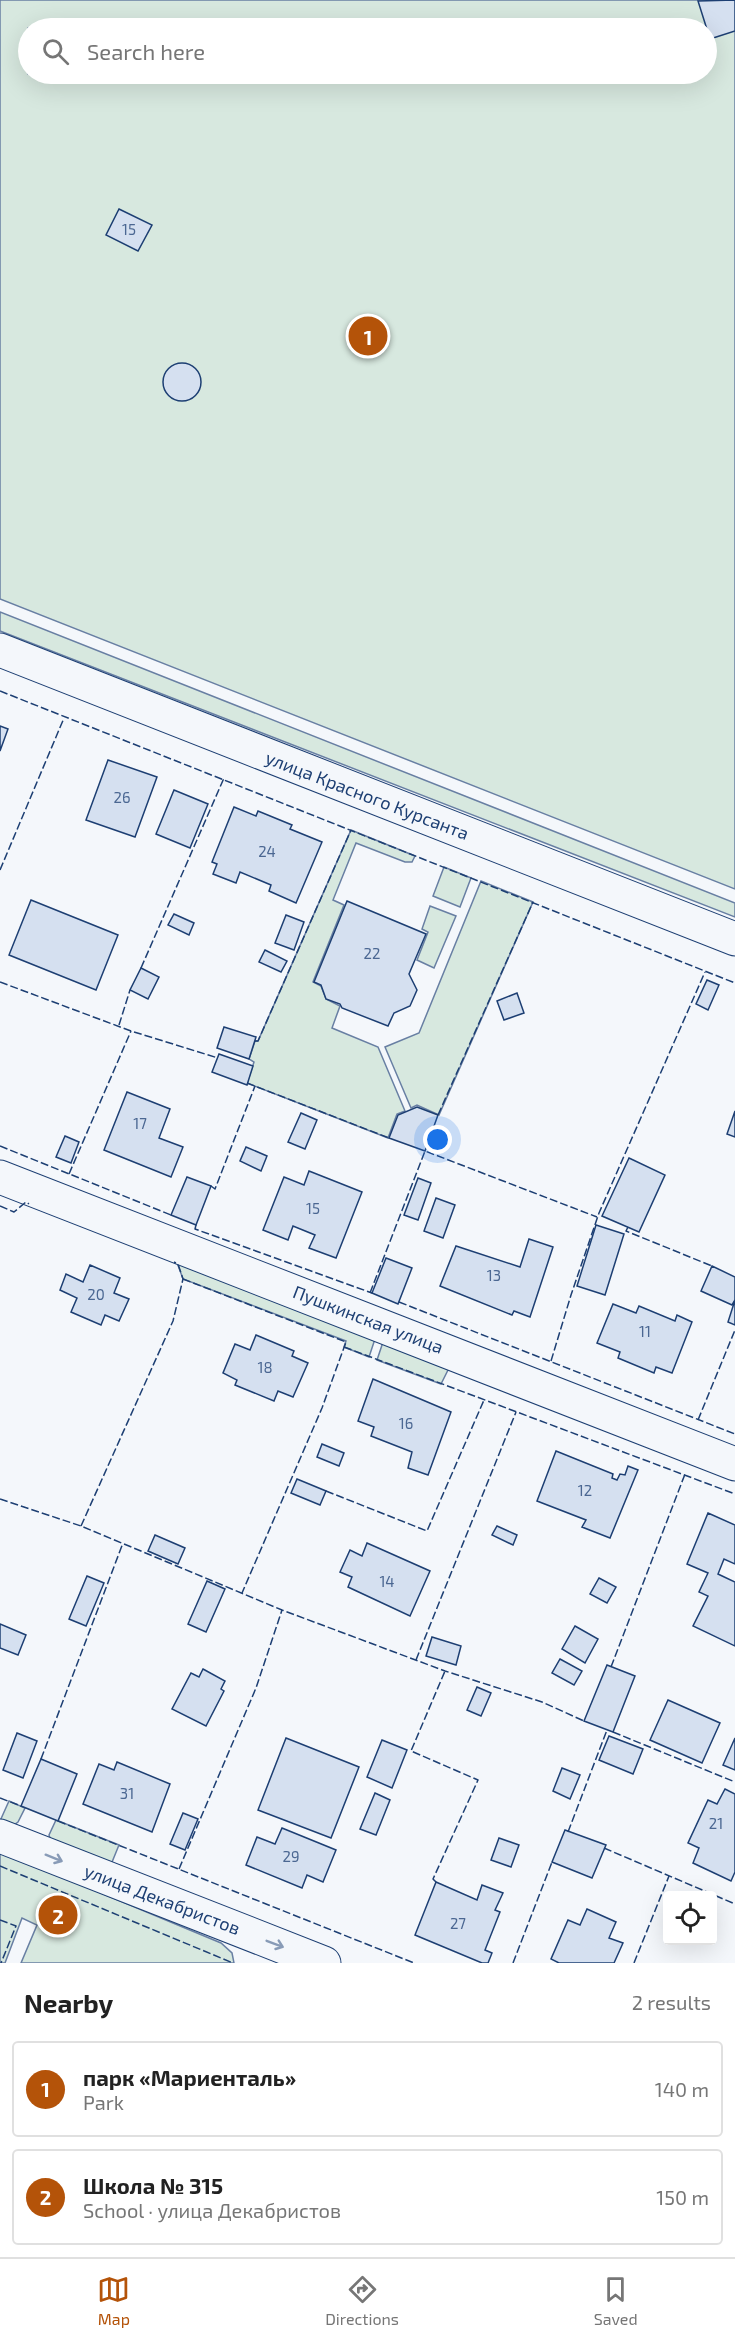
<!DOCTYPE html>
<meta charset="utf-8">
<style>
body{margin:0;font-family:"Exo 2",sans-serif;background:#f6f6f6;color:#222}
.controls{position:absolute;right:18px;bottom:18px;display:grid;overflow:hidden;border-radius:6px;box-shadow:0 6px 24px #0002}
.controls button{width:54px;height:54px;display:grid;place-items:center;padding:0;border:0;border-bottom:2px solid #e0e0e0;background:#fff;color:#222;font:30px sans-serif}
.you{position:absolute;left:438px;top:1140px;width:21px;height:21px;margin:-15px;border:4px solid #fff;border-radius:50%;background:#1a73e8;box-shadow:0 0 0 9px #1a73e833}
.badge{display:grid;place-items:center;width:39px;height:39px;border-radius:50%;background:#b45309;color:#fff;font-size:20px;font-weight:700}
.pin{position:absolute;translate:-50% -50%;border:3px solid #fff;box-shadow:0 2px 6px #0006}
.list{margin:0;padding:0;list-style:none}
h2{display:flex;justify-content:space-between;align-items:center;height:78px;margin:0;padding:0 24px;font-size:26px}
h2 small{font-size:20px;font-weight:400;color:#767676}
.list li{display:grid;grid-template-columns:39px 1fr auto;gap:18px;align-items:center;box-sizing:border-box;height:96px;margin:0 12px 12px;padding:0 12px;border:2px solid #e0e0e0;border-radius:6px}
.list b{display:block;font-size:22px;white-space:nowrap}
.list p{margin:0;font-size:20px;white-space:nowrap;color:#767676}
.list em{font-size:20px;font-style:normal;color:#767676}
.icon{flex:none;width:33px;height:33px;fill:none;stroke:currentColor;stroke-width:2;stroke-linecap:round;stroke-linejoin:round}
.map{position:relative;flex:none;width:735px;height:1963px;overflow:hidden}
.search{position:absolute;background:#fff;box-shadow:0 6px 24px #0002;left:18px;right:18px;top:18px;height:66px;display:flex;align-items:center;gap:15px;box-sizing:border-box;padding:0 21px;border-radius:33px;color:#767676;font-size:22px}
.sheet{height:294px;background:#fff}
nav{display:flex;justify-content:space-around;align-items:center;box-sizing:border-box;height:84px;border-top:2px solid #e0e0e0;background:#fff;font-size:16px;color:#767676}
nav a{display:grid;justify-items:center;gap:3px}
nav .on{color:#b45309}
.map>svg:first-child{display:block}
.green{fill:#d7e8df;stroke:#687fa3;stroke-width:1.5;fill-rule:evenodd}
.building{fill:#d5e0f0;stroke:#1d3f73;stroke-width:1.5}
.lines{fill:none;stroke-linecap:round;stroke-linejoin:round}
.minor-casing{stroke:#1d3f73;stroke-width:35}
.tertiary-casing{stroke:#1d3f73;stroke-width:35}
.minor{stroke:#f4f7fb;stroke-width:33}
.tertiary{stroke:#f4f7fb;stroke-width:33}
.fence{stroke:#1d3f73;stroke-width:1.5;stroke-dasharray:8 3;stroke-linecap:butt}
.oneway{stroke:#889bb7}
.labels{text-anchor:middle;stroke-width:4.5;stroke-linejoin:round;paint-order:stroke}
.number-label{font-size:15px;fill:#4b6792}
.street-label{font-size:18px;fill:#1d3f73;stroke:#f4f7fb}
</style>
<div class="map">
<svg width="735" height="1963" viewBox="0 0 735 1963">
<rect width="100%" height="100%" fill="#f4f7fb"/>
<g class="green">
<path d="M0,0H735V889L0,599ZM28,28H706V74H28Z"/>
<path d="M0,612L735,903V917L0,631Z"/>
<path d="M351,830L415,856L412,862H405L356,843L333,900L344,905L313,982L321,986L326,999L340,1006L332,1028L378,1047L405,1111L397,1114L388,1138L247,1083L254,1062L249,1059L255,1041H258Z"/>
<path d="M444,867L471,878L460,907L433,896Z"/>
<path d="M481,881L533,902L439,1115L417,1105L411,1108L385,1047L419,1033Z"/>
<path d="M430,906L456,916L434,968L417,960L428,932L422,929Z"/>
<path d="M175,1257L376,1336L369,1357L344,1347L346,1341L183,1279Z"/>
<path d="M384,1339L446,1364L448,1370L441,1384L377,1360Z"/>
<path d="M9,1801L25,1808L18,1822L11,1827L0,1821Z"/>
<path d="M56,1820L119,1845L110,1867L52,1844L49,1835Z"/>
<path d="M0,1851L221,1943L232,1953L234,1963H21L37,1925L22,1918L5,1963H0Z"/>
</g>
<g class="building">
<path d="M735,0V31L710,39L698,1Z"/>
<path d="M119,209L152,225L138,251L106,235Z"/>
<circle cx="182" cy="382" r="19"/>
<path d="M0,726L8,729L0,751Z"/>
<path d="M108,760L157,777L135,837L86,820Z"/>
<path d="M174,790L208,804L190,848L156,834Z"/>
<path d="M234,807L256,816L258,811L292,825L290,829L322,842L296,903L269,891L271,885L240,872L236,883L213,874L217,864L212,862Z"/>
<path d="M31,900L118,935L96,990L9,955Z"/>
<path d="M347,901L426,934L409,974L417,990L410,1006L394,1013L388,1026L342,1008L340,1004L326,999L321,985L314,982Z"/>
<path d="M174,914L194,923L189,935L168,925Z"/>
<path d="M286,915L304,922L294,950L275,943Z"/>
<path d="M265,950L287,961L281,972L259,962Z"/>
<path d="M141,968L159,977L148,999L130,990Z"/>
<path d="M707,980L719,985L708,1010L696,1004Z"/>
<path d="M517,993L524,1013L504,1020L497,1001Z"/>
<path d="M224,1027L256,1037L249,1059L217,1048Z"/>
<path d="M219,1054L253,1066L247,1085L212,1072Z"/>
<path d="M127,1092L170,1109L159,1138L183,1147L171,1177L104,1150Z"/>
<path d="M417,1107L438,1115L425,1151L389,1138L398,1115Z"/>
<path d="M735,1111V1137L727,1134Z"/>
<path d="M301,1113L317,1120L305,1149L288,1142Z"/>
<path d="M65,1136L79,1142L71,1163L56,1157Z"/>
<path d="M246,1147L267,1156L261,1171L240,1161Z"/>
<path d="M629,1158L665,1175L639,1232L602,1216Z"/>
<path d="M309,1171L362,1192L336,1258L309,1248L315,1235L293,1226L288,1240L263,1230L284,1177L304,1185Z"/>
<path d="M187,1177L211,1186L196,1225L171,1215Z"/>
<path d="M418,1178L431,1183L418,1220L404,1215Z"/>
<path d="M436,1198L455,1205L443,1238L424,1231Z"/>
<path d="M596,1225L624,1234L605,1295L577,1286Z"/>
<path d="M529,1239L553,1247L530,1317L514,1311L512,1315L440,1286L456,1246L520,1267Z"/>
<path d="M386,1258L412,1268L398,1304L372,1293Z"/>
<path d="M90,1265L120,1278L114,1293L129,1299L119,1321L105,1315L101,1325L71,1312L77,1298L60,1290L66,1274L83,1282Z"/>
<path d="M712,1266L735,1277V1300L732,1305L701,1291Z"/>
<path d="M735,1300V1325L728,1322Z"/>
<path d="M613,1304L636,1313L639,1306L675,1321L677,1315L692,1322L672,1373L656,1367L654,1373L618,1358L620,1352L597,1343Z"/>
<path d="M256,1335L294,1351L292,1356L308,1363L293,1397L278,1391L274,1401L235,1385L237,1380L223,1373L235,1344L250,1350Z"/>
<path d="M373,1379L451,1412L428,1475L408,1468L412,1452L371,1436L374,1427L358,1421Z"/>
<path d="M322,1444L344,1453L339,1466L317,1457Z"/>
<path d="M556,1451L613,1474L612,1478L617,1480L620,1474L625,1475L628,1466L638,1470L610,1538L582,1527L586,1520L537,1501Z"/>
<path d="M297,1479L326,1491L320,1505L291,1493Z"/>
<path d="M708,1513L735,1525V1564L724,1559L718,1574L735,1582V1646L693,1626L708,1596L699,1592L708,1573L687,1564Z"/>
<path d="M497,1526L517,1535L513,1545L492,1535Z"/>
<path d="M155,1535L185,1548L178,1564L148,1551Z"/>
<path d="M367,1543L430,1571L410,1616L348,1587L352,1577L340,1572L350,1550L362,1556Z"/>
<path d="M87,1576L104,1583L86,1626L69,1619Z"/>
<path d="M599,1578L616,1587L607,1603L590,1594Z"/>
<path d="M207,1581L225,1589L206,1632L188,1624Z"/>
<path d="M0,1624L26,1635L18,1655L0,1648Z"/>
<path d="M575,1626L598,1639L585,1663L562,1649Z"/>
<path d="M432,1637L461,1646L456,1665L426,1656Z"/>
<path d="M560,1659L582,1671L574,1685L552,1673Z"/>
<path d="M607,1665L635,1676L613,1732L584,1721Z"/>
<path d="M203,1669L225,1681L221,1689L224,1691L206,1726L172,1709L191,1673L199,1677Z"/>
<path d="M477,1687L491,1693L481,1716L467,1710Z"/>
<path d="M668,1700L720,1723L702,1763L650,1740Z"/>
<path d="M17,1733L37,1741L23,1778L3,1770Z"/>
<path d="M609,1736L643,1749L633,1774L599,1760Z"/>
<path d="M286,1738L359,1767L331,1838L258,1810Z"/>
<path d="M735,1738V1770L723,1765Z"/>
<path d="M382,1740L407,1750L392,1788L367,1777Z"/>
<path d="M41,1759L77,1774L58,1821L21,1806Z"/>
<path d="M117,1762L170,1784L152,1832L83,1804L99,1764L114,1770Z"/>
<path d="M562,1768L580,1775L570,1799L553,1791Z"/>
<path d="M725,1789L735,1794V1872L731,1881L693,1863L699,1848L688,1843L708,1800L717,1804Z"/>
<path d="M375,1793L390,1800L376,1835L360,1829Z"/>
<path d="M183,1813L198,1819L185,1850L170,1844Z"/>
<path d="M282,1828L336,1850L323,1882L307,1875L302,1888L246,1865L257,1837L275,1844Z"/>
<path d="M565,1830L606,1845L592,1878L552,1862Z"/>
<path d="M499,1838L519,1845L511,1867L491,1860Z"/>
<path d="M436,1882L477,1900L482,1885L503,1893L495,1910L500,1912L485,1950L492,1953L488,1963H482L415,1935Z"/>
<path d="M587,1909L616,1922L609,1938L623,1943L614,1963H559L551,1959L568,1920L580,1925Z"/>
</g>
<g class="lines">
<g class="minor-casing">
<g id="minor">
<path d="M0,1177L735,1464"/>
<path d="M0,1836L324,1963"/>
</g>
</g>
<g class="tertiary-casing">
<path id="tertiary" d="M0,650L735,939"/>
</g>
<use href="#minor" class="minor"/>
<use href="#tertiary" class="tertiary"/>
<g class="fence">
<path d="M0,691L735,983"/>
<path d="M0,870L64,718"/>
<path d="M141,968L224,778"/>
<path d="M0,982L131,1031L218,1058"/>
<path d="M119,1025L130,990"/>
<path d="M255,1041H258L351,830"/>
<path d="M247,1083L389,1138"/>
<path d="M438,1115L533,902"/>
<path d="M0,1146L171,1215"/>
<path d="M69,1174L131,1031"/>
<path d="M211,1186L215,1189L255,1086"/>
<path d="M0,1206L14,1212L26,1202L29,1204"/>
<path d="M196,1225L195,1229L372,1293"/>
<path d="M628,1227L626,1231L712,1266"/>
<path d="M183,1279L346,1342L322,1408L242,1593"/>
<path d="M370,1293L425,1151L597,1217"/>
<path d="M399,1302L735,1434"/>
<path d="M344,1347L735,1494"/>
<path d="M551,1361L571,1295L599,1213L705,972"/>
<path d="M698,1420L735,1330"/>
<path d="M326,1491L427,1531L484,1400"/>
<path d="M0,1499L81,1526L282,1610L445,1671L542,1702L584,1721"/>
<path d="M81,1526L173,1321L183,1279L178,1264L174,1262"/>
<path d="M416,1660L516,1412"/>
<path d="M611,1667L685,1474"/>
<path d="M613,1732L735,1782"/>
<path d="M41,1759L123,1543"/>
<path d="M0,1798L21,1806"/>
<path d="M58,1821L414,1963"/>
<path d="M568,1832L607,1730"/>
<path d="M604,1848L735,1904"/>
<path d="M0,1866L233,1963"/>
<path d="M179,1869L256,1688L282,1610"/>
<path d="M436,1882L433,1879L478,1780L411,1751L445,1671"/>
<path d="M0,1920L16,1926L1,1963"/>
<path d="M513,1963L552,1862"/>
<path d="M634,1963L669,1876"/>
</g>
</g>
<defs><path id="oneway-shaft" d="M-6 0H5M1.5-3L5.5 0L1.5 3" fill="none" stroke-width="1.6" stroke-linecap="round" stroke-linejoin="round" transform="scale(1.5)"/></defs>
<g class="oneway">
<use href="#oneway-shaft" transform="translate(54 1858) rotate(22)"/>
<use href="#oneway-shaft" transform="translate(275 1944) rotate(21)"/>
</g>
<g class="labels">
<g class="number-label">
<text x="129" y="235">15</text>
<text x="122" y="803">26</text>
<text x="267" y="857">24</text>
<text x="372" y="959">22</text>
<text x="140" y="1129">17</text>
<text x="313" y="1214">15</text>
<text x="494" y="1281">13</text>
<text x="96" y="1300">20</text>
<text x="645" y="1337">11</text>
<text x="265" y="1373">18</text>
<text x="406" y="1429">16</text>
<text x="585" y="1496">12</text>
<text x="387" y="1587">14</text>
<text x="127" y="1799">31</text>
<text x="716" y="1829">21</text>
<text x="291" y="1862">29</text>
<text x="458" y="1929">27</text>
</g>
<g class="street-label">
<text transform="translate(367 796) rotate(21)" y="6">улица Красного Курсанта</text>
<text transform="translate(368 1320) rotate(21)" y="6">Пушкинская улица</text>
<text transform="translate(162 1900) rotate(21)" y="6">улица Декабристов</text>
</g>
</g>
</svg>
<div class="controls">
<button><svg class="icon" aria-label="locate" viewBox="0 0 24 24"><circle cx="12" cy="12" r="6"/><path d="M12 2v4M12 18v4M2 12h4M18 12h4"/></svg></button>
</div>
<div class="you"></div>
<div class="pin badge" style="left:368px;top:336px">1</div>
<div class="pin badge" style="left:58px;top:1915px">2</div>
<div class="search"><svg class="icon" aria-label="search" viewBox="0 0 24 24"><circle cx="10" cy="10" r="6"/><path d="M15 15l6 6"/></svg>Search here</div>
</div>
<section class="sheet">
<h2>Nearby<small>2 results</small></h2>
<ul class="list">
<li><span class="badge">1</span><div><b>парк «Мариенталь»</b><p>Park</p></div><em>140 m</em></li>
<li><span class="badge">2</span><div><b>Школа № 315</b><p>School · улица Декабристов</p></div><em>150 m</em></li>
</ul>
</section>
<nav>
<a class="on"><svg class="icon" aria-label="map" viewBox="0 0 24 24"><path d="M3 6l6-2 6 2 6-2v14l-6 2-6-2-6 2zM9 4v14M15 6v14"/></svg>Map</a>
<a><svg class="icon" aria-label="directions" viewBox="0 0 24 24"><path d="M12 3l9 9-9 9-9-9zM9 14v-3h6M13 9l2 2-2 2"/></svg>Directions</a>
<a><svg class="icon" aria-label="saved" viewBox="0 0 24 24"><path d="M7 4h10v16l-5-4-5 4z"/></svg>Saved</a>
</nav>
